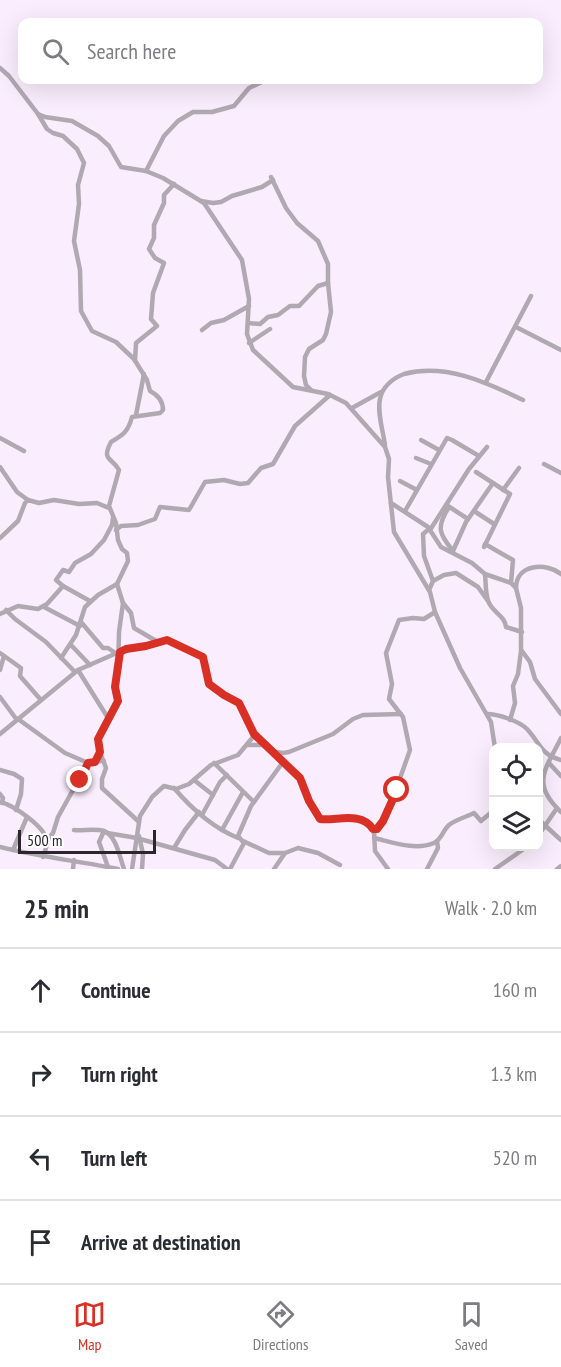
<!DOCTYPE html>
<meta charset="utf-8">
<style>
body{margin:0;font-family:"PT Sans Narrow",sans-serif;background:#f2f2f3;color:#2b2b33}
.controls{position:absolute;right:18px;bottom:18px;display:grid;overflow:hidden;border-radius:12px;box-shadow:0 6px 24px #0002}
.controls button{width:54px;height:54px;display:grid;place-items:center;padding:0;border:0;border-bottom:2px solid #e1e1e2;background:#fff;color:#2b2b33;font:30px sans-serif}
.scale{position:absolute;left:18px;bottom:15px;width:138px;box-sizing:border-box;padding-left:6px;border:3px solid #2b252c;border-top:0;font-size:16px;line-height:21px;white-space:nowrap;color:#2b252c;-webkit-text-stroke:4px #fff;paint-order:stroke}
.stop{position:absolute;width:18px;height:18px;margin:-14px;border:4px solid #d93025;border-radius:50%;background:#fff}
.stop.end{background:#d93025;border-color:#fff;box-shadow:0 2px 6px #0008}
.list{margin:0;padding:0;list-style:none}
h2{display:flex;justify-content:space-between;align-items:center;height:78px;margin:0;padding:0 24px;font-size:26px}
h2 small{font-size:20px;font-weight:400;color:#7c7c81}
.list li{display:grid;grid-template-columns:39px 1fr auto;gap:18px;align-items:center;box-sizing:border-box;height:84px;padding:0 24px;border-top:2px solid #e1e1e2}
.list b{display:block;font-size:22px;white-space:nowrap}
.list em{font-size:20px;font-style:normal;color:#7c7c81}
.icon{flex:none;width:33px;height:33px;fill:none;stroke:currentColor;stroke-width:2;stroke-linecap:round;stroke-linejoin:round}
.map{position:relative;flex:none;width:561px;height:869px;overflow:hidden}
.search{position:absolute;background:#fff;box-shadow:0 6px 24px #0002;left:18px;right:18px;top:18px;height:66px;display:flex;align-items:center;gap:15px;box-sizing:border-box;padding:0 21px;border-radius:12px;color:#7c7c81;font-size:22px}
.sheet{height:414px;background:#fff}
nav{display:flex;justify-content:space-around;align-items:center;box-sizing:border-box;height:84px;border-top:2px solid #e1e1e2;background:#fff;font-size:16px;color:#7c7c81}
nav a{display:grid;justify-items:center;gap:3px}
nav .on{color:#d93025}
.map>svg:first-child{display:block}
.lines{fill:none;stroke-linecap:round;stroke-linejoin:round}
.minor{stroke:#b1a9b2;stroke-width:4.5}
.route{stroke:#d93025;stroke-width:8}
</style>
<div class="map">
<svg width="561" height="869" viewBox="0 0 561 869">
<rect width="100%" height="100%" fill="#faedfd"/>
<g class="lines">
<g class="minor">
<path d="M0,68L9,76L38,114L45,117L72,121L98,136L109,146L121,167L146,171L163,178L204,203L242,260L249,299L247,334L253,350L293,387L328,394L346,403L385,447L389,459L388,477L394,532L430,592L435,612L460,668L491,722L495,748"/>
<path d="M38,114L47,129L53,133L63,136L77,149L84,163L78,185L79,204L74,241L80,270L81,311L92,331L116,342L134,359L147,380L150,391C158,395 163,401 163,410L160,413L132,417C128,432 123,435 111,442C101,461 112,457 119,470L109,506L116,523L118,540L122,549L127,553L128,561L117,584L123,603L119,632L118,673L115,687L118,701L98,739L100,752L106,768L102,779V788L138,821"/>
<path d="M146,171L164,136L178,121L193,112H212L234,106L249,88L266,80"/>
<path d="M271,177L286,208L297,223L318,241L328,264V283L331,312L326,334L323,340L309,349L305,357L304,376L306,385L311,390"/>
<path d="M201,201L213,203L221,202L232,196L262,187L273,180"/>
<path d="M248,323L260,324L268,317L278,315L290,306H299L318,286L328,283"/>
<path d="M516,327L561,350"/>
<path d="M202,330L211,323L224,320L249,306"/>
<path d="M249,343L270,329"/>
<path d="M135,361L136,343L157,326L151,319L153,293L164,263L155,258L149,249L154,238V225L164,203V195L174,184"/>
<path d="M486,382L531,296"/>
<path d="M352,408L381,392"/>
<path d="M136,415L144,374"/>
<path d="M0,438L24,451"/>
<path d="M421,440L439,450"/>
<path d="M385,445C383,430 377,413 380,399C382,387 393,378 404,374C445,363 486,382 523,400"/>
<path d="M416,458L431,464"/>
<path d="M544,464L561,473"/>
<path d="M0,467L17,492L28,500"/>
<path d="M476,472L510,494L484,547"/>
<path d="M400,481L417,490"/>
<path d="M503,490L519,468"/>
<path d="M391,503L428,527L441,547L472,563L485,574L511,583L516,588L521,608V651L518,674L513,686L515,703L510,720"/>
<path d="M448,506L468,519"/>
<path d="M449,507C436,527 439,534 453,551L466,522L493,483"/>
<path d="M405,511L447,438L452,440L479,456"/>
<path d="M474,511L494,524"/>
<path d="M429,529L423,534L424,556L433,581"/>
<path d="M116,530L121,526L138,525L155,519L160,507L189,510L205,482L224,480L240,484L248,483L261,468L273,464L295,426L330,395"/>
<path d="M430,530L469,469L487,447"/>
<path d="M0,538L18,521L25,503L28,500L39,503L54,500L79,504L97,503L109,508"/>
<path d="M485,544L513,560L511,583"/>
<path d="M485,574C486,583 485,595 489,603C494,613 505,616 506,627L522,632"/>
<path d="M63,586L90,601"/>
<path d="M516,588C516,564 546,562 561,574"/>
<path d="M429,590L433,581L444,575L456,573L478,587L488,601"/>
<path d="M123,603L131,613L134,628L158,642"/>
<path d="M44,607L80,626"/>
<path d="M6,610L15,619L46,642L75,672"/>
<path d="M0,614L18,606L38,609L47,604L63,586L56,580L63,570L69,572L75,563L91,554L104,540L112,525L113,518"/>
<path d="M81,622L103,648H108L117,654"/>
<path d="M71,645L90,665"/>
<path d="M522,651L530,662L535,679L561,714"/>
<path d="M0,653L21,668L20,676L41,700"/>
<path d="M61,658L76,635L85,607L98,595L117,584"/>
<path d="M0,670L4,656"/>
<path d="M78,670L108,718"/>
<path d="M0,697L17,720"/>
<path d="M487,714C498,714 519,721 527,729C540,743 541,755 561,760"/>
<path d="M18,719L65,753L86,762L104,761"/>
<path d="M0,734L78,670L126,649L146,646L167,640L172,641L203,657L209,684L223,695L239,703L254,734L300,778L309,801L320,819L341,818L367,822L374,831L375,851L388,869"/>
<path d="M561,738C546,769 530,783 561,812"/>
<path d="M247,745H265"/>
<path d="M270,751L283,753L289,752L333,734L353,719L363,715L401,714"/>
<path d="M214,763L254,802"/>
<path d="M549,763L561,776"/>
<path d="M0,770L14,774L22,779L21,794L16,810"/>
<path d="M194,780L213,795"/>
<path d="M174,788C191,808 214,828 238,838"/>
<path d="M0,794L3,798L2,803"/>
<path d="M0,802C13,805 48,828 47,843C47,847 44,853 43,857"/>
<path d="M202,815L220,782L227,775"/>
<path d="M538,819L561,840"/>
<path d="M74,830C83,831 95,828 104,831C116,835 120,858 124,869"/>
<path d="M222,830L243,792"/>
<path d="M104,831L99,842L108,867"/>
<path d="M107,833L137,838"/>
<path d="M374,833L387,815L410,750L403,717L389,699L392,684L386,653L399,620L413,618L424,619L435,612"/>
<path d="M139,836L143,854L142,869"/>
<path d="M538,836L557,808"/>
<path d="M374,838C392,842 415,851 434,843C442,839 443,830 449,825C455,820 466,817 474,813L481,821L494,810"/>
<path d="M140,839L215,860L227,869"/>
<path d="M47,840L53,833L58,817L88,763"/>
<path d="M243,841L269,853H285L298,848L318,853L340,865"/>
<path d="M0,847C39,857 79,861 118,869"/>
<path d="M174,848L185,830L199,812"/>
<path d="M13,850L27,817"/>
<path d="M73,869L74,860"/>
<path d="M132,869L140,816L152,797L164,786L176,789L189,784L211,765L238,755L253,737L256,736"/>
<path d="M230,869L244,843L238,836L251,806L283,762"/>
<path d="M274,869L285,853"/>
<path d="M427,869L438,848L437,841"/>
<path d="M495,869L528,846"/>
<path d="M557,869L561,866"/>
</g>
</g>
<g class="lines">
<path class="route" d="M80,780L88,763L95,762L100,752L98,739L118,701L115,687L120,652L126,649L146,646L167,640L203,657L209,684L224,695L239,703L254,734L300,778L309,801L320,819C337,821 361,811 373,829H377L383,821L397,790"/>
</g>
</svg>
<div class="controls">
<button><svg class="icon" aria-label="locate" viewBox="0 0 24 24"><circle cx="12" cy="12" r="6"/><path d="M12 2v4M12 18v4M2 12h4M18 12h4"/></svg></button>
<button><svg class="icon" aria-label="layers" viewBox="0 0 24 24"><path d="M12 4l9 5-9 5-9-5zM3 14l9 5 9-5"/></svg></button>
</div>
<div class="scale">500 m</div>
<div class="stop" style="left:397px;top:790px"></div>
<div class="stop end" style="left:80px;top:780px"></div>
<div class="search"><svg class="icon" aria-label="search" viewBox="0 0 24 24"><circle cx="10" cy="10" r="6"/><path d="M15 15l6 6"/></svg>Search here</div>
</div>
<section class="sheet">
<h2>25 min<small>Walk · 2.0 km</small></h2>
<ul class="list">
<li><svg class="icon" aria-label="ahead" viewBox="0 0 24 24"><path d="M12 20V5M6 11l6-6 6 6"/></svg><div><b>Continue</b></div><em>160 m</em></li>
<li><svg class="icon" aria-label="right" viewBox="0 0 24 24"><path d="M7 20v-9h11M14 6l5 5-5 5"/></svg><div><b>Turn right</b></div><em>1.3 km</em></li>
<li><svg class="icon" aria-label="left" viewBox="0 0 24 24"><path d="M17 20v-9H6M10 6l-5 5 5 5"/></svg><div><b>Turn left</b></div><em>520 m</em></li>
<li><svg class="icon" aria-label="arrive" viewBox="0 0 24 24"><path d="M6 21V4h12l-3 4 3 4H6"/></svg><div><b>Arrive at destination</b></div></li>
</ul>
</section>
<nav>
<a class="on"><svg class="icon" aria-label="map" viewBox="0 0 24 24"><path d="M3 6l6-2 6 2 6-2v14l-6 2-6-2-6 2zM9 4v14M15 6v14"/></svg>Map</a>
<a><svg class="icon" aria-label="directions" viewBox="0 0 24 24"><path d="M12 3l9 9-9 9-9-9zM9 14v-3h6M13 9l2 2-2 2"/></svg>Directions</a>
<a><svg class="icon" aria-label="saved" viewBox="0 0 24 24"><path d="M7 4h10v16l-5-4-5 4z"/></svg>Saved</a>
</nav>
